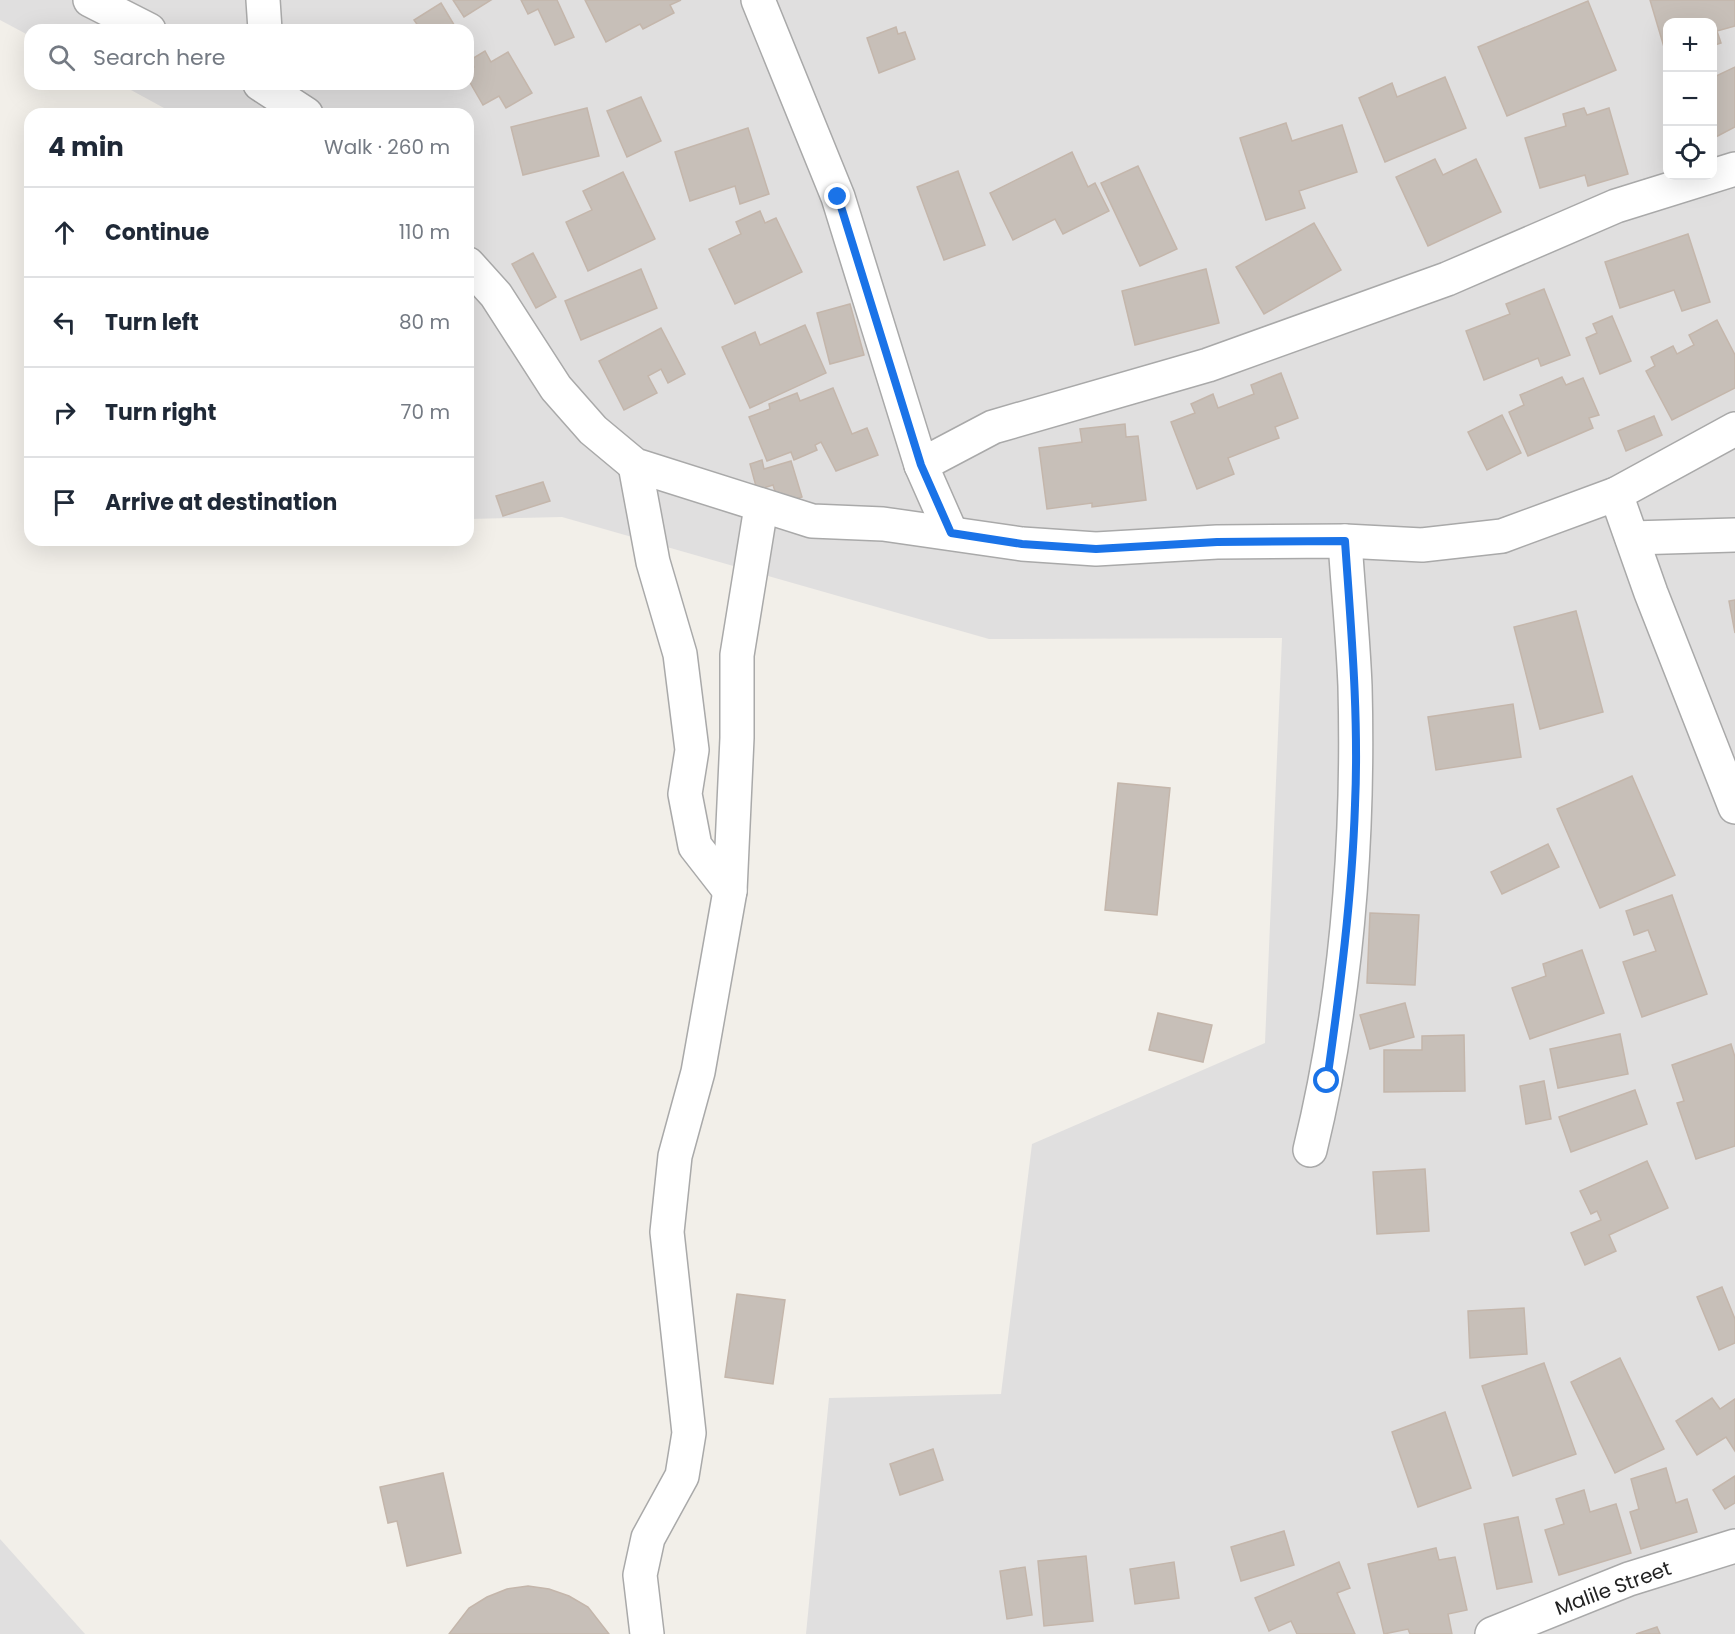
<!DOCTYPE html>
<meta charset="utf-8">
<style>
body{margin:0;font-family:Poppins,sans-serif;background:#f6f6f7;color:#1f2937}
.controls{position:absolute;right:18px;top:18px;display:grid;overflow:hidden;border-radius:12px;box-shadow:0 6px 24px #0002}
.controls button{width:54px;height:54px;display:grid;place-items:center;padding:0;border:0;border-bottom:2px solid #e0e1e3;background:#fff;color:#1f2937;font:30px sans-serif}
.stop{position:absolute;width:18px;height:18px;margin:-14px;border:4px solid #1a73e8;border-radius:50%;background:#fff}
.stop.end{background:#1a73e8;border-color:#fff;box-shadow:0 2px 6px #0008}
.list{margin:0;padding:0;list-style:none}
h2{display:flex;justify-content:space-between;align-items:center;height:78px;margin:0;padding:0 24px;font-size:26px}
h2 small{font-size:20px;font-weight:400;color:#747a83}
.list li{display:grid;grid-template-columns:39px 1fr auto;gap:18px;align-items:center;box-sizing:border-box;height:90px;padding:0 24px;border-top:2px solid #e0e1e3}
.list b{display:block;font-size:22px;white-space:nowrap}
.list em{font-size:20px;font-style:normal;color:#747a83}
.icon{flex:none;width:33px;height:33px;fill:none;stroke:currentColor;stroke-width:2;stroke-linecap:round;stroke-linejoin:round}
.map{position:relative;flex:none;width:1735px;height:1634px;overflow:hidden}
.search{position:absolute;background:#fff;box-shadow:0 6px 24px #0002;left:24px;top:24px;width:450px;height:66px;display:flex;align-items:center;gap:15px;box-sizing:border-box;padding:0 21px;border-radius:18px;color:#747a83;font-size:22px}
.panel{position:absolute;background:#fff;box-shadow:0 6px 24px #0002;left:24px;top:108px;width:450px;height:438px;border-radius:18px}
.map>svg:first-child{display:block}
.residential{fill:#e0dfdf;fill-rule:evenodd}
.building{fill:#c7bfb8;stroke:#c4b6ab;stroke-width:1.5}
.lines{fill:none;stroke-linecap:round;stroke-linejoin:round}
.minor-casing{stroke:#a9a9a9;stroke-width:36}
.minor{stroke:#fff;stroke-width:33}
.route{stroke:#1a73e8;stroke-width:8}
.labels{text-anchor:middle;stroke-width:5;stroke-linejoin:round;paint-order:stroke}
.street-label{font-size:20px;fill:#222;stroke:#fff}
</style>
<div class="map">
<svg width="1735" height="1634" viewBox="0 0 1735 1634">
<rect width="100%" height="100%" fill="#f2efe9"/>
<g class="residential">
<path d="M0,0H1735V1634H806L829,1398L1001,1394L1032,1144L1265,1043L1282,638L989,639L562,517L468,519V114H175L120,84H468V30H30V36L0,20ZM1668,22H1712V176H1668Z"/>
<path d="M0,1539L85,1634H0Z"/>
</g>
<g class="building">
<path d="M453,0H491L464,17Z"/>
<path d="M521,0H557L574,37L555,45L538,9L528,14Z"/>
<path d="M585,0H681L670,5L674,13L643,29L640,24L606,42Z"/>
<path d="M1650,0H1735V26L1717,31L1721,43L1712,46V22H1668V46L1664,47Z"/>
<path d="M1588,1L1616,70L1507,116L1478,47Z"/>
<path d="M441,3L456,28L421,30L414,20Z"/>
<path d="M896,27L898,34L905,32L915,59L879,73L867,38Z"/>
<path d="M485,51L491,62L508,52L532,93L506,108L499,96L483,105L468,79V71L474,67L470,60Z"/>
<path d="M1735,67V127L1712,139V78Z"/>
<path d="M1445,77L1466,128L1385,162L1359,98L1392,83L1397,97Z"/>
<path d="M641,97L661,141L627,157L607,111Z"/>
<path d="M587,108L599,156L523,175L511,127Z"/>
<path d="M1584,108L1587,115L1609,108L1628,174L1588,186L1585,175L1540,188L1525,138L1566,126L1563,114Z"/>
<path d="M1286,123L1292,141L1342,125L1357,172L1299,191L1305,208L1266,220L1240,138Z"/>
<path d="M748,128L769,194L740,204L735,186L690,201L675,152Z"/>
<path d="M1072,152L1088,187L1095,183L1109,211L1063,234L1055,219L1013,240L990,193Z"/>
<path d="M1435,159L1443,175L1476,159L1501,212L1428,246L1396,177Z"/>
<path d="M1138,166L1177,249L1140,266L1101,183Z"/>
<path d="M958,171L985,245L944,260L917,187Z"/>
<path d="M623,172L655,239L588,271L566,222L592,210L583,191Z"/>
<path d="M760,211L765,223L776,218L802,272L735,304L709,249L741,234L736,222Z"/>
<path d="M1314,223L1341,270L1264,314L1236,267Z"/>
<path d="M1688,234L1710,302L1682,311L1674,290L1620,308L1605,262Z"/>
<path d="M533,253L556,297L536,308L512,264Z"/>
<path d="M641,269L657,308L581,340L565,301Z"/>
<path d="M1206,269L1219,323L1135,345L1122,291Z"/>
<path d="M1544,289L1570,355L1541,366L1538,358L1484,380L1466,331L1510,314L1506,304Z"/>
<path d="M850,304L864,355L830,364L817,313Z"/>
<path d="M1612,316L1631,361L1600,374L1586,338L1597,333L1593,324Z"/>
<path d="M1717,320L1735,355V388L1672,420L1646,371L1655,366L1651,357L1673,346L1677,354L1694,345L1689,335Z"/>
<path d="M805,325L826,373L750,408L722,347L755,332L760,345Z"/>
<path d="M661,328L685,374L668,383L661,369L648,376L657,393L624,410L599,361Z"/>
<path d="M1281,373L1298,418L1275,427L1279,438L1228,458L1234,474L1197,489L1171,422L1195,413L1191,404L1213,394L1218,408L1254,394L1251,385Z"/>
<path d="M1562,377L1566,385L1583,378L1599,415L1589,418L1593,428L1528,456L1509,412L1524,405L1520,395Z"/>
<path d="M833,388L852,434L867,428L878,455L836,471L821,442L815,445L817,450L794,460L791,452L767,461L749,417L770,409L769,404L797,393L800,401Z"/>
<path d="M1502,415L1521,453L1487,470L1468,432Z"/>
<path d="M1654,416L1662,435L1626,451L1618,431Z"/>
<path d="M1125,424L1126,437L1138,436L1146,500L1092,507V503L1047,509L1039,448L1082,442L1080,429Z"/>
<path d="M762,460L764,469L791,461L802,497L779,504L773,485L757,490L750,464Z"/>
<path d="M543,482L550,501L503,516L496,496Z"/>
<path d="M1735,600V633L1729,601Z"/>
<path d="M1576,611L1603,712L1540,729L1514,627Z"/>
<path d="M1513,704L1521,757L1436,770L1428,717Z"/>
<path d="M1632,776L1675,875L1600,908L1557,809Z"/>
<path d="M1118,783L1170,788L1157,915L1105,910Z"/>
<path d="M1548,844L1559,867L1502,894L1491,872Z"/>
<path d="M1672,895L1707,994L1642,1017L1623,962L1656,951L1648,930L1634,935L1626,911Z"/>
<path d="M1370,913L1419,915L1415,985L1367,983Z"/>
<path d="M1582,950L1604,1013L1530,1039L1512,988L1546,976L1543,964Z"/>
<path d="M1405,1003L1414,1037L1370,1049L1360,1015Z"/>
<path d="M1158,1013L1212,1025L1203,1062L1149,1050Z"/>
<path d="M1620,1034L1628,1074L1558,1088L1550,1049Z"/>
<path d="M1464,1035L1465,1091L1384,1092V1050H1422V1036Z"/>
<path d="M1731,1044L1735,1057V1146L1696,1159L1677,1103L1684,1101L1672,1065Z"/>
<path d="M1544,1081L1551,1119L1526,1124L1520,1086Z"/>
<path d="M1635,1090L1647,1124L1571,1152L1559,1117Z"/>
<path d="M1647,1161L1668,1208L1609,1235L1616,1251L1585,1265L1571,1233L1601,1220L1597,1211L1591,1214L1580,1191Z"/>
<path d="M1425,1169L1429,1231L1377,1234L1373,1172Z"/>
<path d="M1722,1287L1735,1319V1343L1719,1350L1697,1297Z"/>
<path d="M737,1294L785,1300L773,1384L725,1377Z"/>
<path d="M1524,1308L1527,1354L1470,1358L1468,1311Z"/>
<path d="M1620,1358L1664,1449L1615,1473L1571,1382Z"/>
<path d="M1544,1363L1576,1454L1513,1476L1482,1386Z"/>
<path d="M1712,1398L1720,1409L1735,1399V1451L1726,1437L1697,1455L1676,1421Z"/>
<path d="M1445,1412L1471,1488L1418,1507L1392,1432Z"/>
<path d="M933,1449L943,1480L900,1495L890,1464Z"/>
<path d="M1666,1468L1676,1503L1687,1499L1697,1532L1641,1549L1630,1512L1639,1509L1631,1479Z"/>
<path d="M443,1473L461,1553L407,1566L397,1521L388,1523L380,1487Z"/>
<path d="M1735,1476V1503L1725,1509L1713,1490Z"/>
<path d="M1584,1490L1590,1512L1616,1504L1631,1553L1559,1575L1545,1530L1564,1524L1556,1499Z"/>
<path d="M1518,1517L1532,1582L1497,1589L1484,1524Z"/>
<path d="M1284,1531L1294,1565L1241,1581L1231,1547Z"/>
<path d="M1436,1548L1439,1560L1455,1557L1467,1610L1448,1614L1452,1634H1410L1408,1629L1384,1634L1368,1564Z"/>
<path d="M1086,1556L1093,1621L1044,1626L1038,1561Z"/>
<path d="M1174,1562L1179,1598L1135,1604L1130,1569Z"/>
<path d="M1339,1562L1350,1588L1337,1593L1355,1634H1297L1291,1621L1269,1631L1255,1598Z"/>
<path d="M1025,1567L1032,1615L1007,1619L1000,1571Z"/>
<path d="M528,1586L549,1589L569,1596L588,1607L609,1634H449L469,1608L487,1597L507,1589Z"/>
<path d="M1657,1627L1660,1634H1636Z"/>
</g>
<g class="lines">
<g class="minor-casing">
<g id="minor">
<path d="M90,0L149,30"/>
<path d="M263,0L265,30"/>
<path d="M758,0L838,197L921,465L951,533"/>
<path d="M260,84L306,114"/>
<path d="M468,264L496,295L556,388L593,430L635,465L812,521L883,524L1022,544L1096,549L1217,542L1345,541L1422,545L1502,536L1616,494L1735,429"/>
<path d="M635,465L653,562L680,654L692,750L685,794L695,846L730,891"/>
<path d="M921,465L993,427L1208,365L1447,279L1616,206L1735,169"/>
<path d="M1616,494L1651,593L1735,807"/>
<path d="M1632,538L1735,535"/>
<path d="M1310,1150C1347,998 1359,842 1355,686C1353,637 1348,589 1345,541"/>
<path d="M647,1634L640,1575L648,1538L682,1476L689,1433L667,1232L675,1156L698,1072L730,891L737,738V655L761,507"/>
<path d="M1492,1634L1629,1579L1735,1546"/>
</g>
</g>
<use href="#minor" class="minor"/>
</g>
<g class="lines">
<path class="route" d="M838,197L921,465L951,533L1022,544L1096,549L1217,542L1345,541C1351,628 1359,717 1355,805C1352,897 1340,989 1327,1081"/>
</g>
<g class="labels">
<g class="street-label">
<text transform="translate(1613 1588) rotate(-20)" y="7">Malile Street</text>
</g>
</g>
</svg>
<div class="controls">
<button>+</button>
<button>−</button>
<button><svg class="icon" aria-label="locate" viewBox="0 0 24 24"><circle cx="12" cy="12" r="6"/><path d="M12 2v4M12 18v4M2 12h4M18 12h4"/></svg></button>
</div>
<div class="stop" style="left:1327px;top:1081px"></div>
<div class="stop end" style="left:838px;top:197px"></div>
<div class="search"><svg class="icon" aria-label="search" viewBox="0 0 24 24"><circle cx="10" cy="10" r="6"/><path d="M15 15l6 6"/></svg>Search here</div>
<section class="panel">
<h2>4 min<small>Walk · 260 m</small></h2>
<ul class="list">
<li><svg class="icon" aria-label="ahead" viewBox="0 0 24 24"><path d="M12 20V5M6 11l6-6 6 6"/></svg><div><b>Continue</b></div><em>110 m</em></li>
<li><svg class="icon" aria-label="left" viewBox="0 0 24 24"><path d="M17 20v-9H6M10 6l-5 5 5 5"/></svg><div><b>Turn left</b></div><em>80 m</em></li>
<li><svg class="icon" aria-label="right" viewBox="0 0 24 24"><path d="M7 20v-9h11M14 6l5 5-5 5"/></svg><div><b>Turn right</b></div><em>70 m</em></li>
<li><svg class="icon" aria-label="arrive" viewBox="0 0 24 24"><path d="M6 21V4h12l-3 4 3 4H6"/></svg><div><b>Arrive at destination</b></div></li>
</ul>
</section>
</div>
